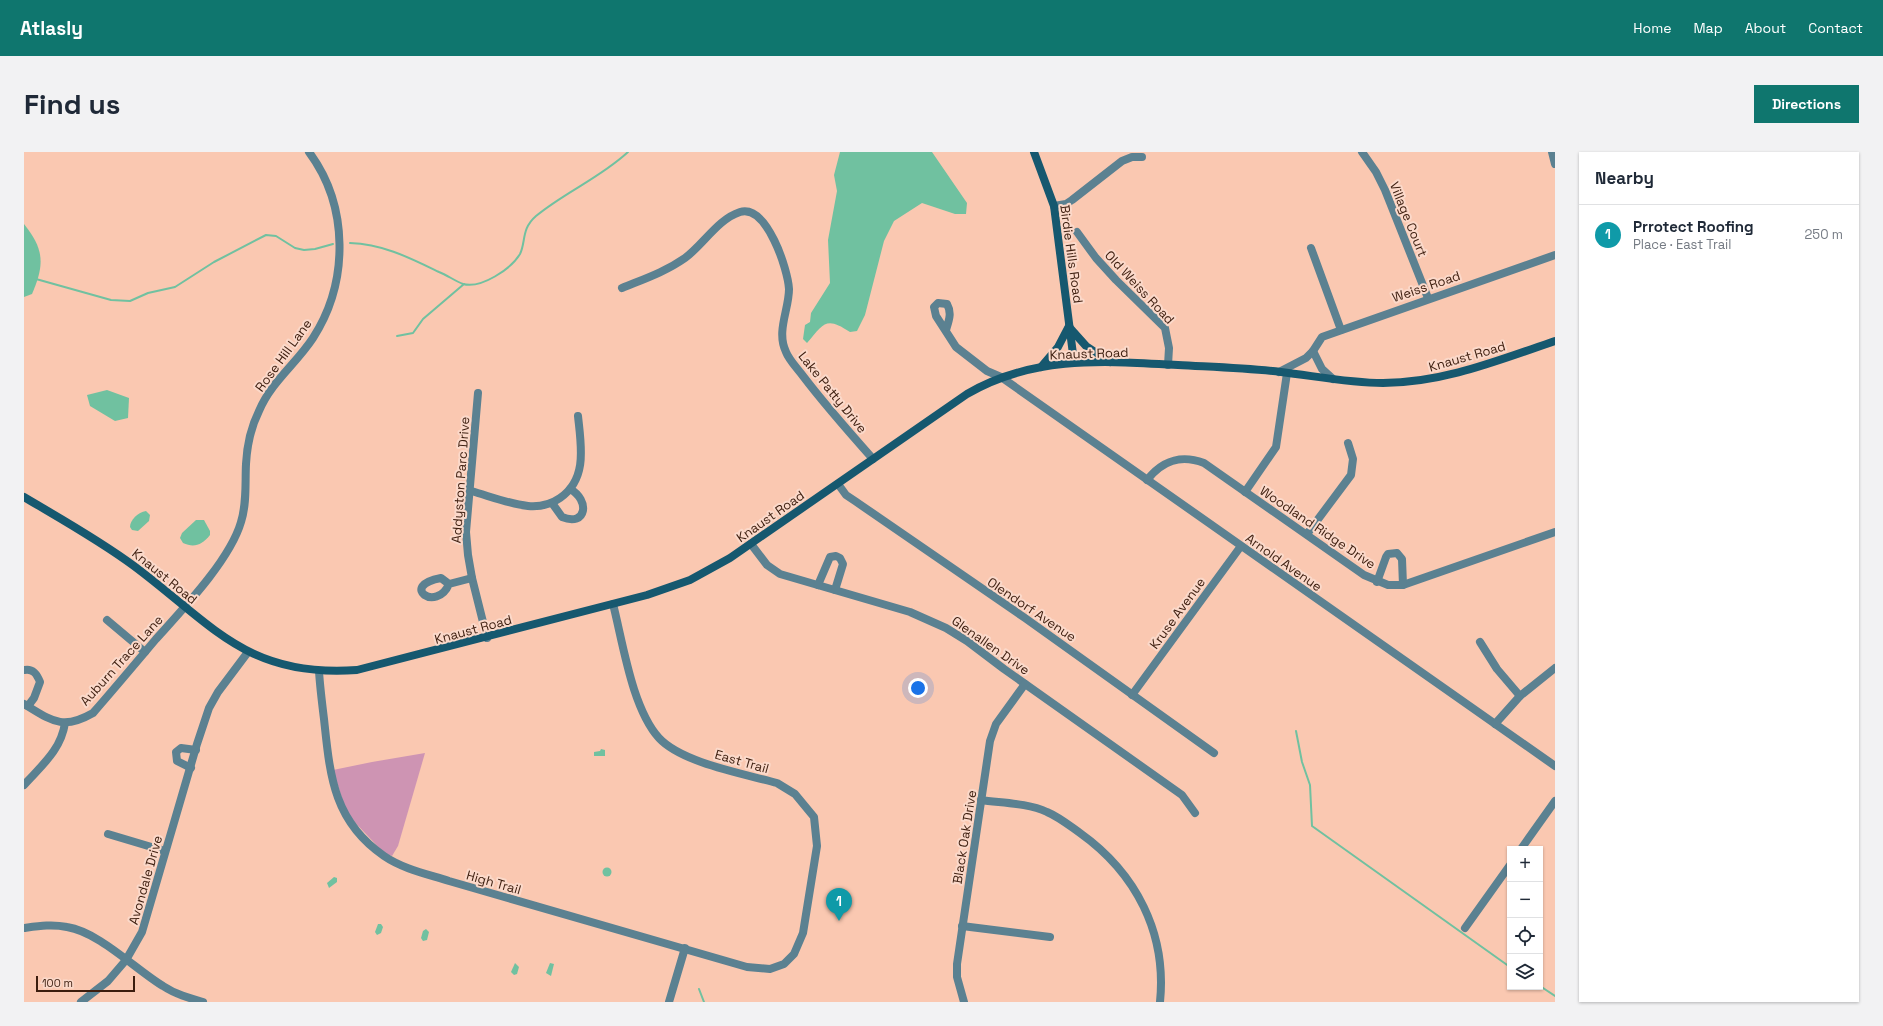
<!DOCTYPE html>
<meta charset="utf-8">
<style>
body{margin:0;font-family:"Space Grotesk",sans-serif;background:#f2f2f3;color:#1f2937}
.controls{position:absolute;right:12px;bottom:12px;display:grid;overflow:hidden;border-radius:0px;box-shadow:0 1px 3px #0004}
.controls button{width:36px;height:36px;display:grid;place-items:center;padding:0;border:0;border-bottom:1px solid #e0e1e3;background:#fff;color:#1f2937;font:20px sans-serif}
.scale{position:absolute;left:12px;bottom:10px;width:99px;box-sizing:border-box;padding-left:4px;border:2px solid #3c1d0e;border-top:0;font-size:11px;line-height:14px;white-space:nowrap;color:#3c1d0e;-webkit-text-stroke:3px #fbd9ca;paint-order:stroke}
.you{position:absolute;left:894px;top:536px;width:14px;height:14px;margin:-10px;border:3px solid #fff;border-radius:50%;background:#1a73e8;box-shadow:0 0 0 6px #1a73e833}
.badge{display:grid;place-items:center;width:26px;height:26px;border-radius:50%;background:#0f766e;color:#fff;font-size:13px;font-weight:700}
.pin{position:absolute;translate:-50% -33px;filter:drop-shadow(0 1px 2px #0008)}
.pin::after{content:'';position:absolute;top:21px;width:14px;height:12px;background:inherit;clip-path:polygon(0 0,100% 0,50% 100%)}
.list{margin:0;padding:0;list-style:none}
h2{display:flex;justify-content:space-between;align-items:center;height:52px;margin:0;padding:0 16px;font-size:17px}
h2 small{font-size:13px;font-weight:400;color:#747a83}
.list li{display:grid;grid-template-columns:26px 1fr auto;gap:12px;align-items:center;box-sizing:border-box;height:60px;padding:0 16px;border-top:1px solid #e0e1e3}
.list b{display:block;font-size:15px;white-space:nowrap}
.list p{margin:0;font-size:13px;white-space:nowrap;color:#747a83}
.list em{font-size:13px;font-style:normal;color:#747a83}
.icon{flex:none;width:22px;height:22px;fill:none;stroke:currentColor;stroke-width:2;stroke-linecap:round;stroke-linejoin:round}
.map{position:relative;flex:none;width:1531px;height:850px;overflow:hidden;border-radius:0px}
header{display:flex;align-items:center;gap:24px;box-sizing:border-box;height:56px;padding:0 20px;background:#0f766e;color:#fff}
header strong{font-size:19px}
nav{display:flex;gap:22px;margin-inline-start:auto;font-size:14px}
.intro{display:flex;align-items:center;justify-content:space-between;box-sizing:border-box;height:96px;padding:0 24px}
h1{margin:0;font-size:28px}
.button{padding:10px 18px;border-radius:0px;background:#0f766e;color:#fff;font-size:14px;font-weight:700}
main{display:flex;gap:24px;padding:0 24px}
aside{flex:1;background:#fff;border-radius:0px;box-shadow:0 1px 3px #0004}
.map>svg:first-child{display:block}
.green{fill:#ce94b3}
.water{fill:#70c1a0}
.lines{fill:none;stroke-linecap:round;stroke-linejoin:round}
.stream{stroke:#70c1a0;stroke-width:2}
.minor{stroke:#5b8191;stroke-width:8}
.secondary{stroke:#16586f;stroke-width:8}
.labels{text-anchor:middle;stroke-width:4;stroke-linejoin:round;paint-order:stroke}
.street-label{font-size:13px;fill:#3c1d0e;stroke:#fbd9ca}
</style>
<header>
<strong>Atlasly</strong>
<nav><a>Home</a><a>Map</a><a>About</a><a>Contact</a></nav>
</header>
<div class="intro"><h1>Find us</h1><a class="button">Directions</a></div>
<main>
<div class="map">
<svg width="1531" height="850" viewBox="0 0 1531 850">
<rect width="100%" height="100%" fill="#fac8b1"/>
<path class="green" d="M401,601L374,694L368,704L360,701L323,662L309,618L348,610Z"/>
<g class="water">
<path d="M816,0H908L943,51L942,62H931L898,51L870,69L860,89L841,163L833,179L826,180C802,164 800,171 783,191L779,187L781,173L786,170L787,161L806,131L804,88L813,39L810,23Z"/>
<path d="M0,72C20,97 21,112 8,142L0,145Z"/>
<path d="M83,238L105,246L104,266L91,269L66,254L63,243Z"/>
<path d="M122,359L126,363L125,369L114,379L108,378L106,375C106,368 114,360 122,359Z"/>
<path d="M172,368H180L186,379V383C178,393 170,396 159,391L156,386L158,381Z"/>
<path d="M577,597L581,598V604H570V600L576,599Z"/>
<circle cx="583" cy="720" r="4.5"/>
<path d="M310,725L313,726V730L305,736L303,731Z"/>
<path d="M354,772H357L359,775L357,781L353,783L351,780Z"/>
<path d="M402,777L405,780L403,788L399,789L397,786L399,779Z"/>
<path d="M491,811L495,815L493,822L490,823L487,820Z"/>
<path d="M526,811L530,812L527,824L522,821Z"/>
</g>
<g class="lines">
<g class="stream">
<path d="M326,91C359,92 386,106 415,120C423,123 431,129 439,132C457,137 487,117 496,102C502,90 497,77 512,64C541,40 576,26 604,0"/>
<path d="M12,127L87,148L106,149L124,141L151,135L190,110L242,83L252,84L271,96L280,98L291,97L309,92"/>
<path d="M373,184L389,181L399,167L440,132"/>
<path d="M1272,579L1278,610L1286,633L1288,674L1486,815"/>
<path d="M1516,834L1531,844"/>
<path d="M675,837L680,850"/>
</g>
<g class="minor">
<path d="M1338,0L1352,20L1361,38L1404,146"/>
<path d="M1528,0L1531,12"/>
<path d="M1030,54L1042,52L1048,48L1098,9L1108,5H1118"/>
<path d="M1053,80L1072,106L1092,128L1141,176L1145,196L1144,213"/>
<path d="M1287,96L1317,178"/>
<path d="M598,136C620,127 641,120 661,106C679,93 694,67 716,60C743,52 764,118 765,137C765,158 752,179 762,200C765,208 773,216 779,224C801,253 825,280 849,307"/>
<path d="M922,178C925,168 928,161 923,152L914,151L910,155L912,164L932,195L963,219L977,225L1531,614"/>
<path d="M1289,199L1298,217L1309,227"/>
<path d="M1255,220L1282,206L1289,199L1298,185L1531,103"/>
<path d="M454,241L442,380L444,403L448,426L463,486"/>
<path d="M1123,328C1138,309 1156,302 1180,311L1340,423L1364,433H1379L1531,380"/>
<path d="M814,332L822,343L831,349L1001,466L1190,601"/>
<path d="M447,339C465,344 485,352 504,354C516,355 526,353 536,346C564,327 557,293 554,264"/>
<path d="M1221,340L1252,295L1263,221"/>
<path d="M528,351L538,365C563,375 566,348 546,337"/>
<path d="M1283,382L1327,323L1329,307L1324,291"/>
<path d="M727,392L743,413L756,422L886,460L922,476L943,489L980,517L1158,643L1171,661"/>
<path d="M1353,430L1362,405L1364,402L1373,401L1378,407L1379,433"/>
<path d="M425,432L417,426C374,434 413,461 425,432L448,426"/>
<path d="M794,433L806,405L812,404L816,406L819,412L811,438"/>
<path d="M83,468L121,500"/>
<path d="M1456,490L1473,517L1496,544"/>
<path d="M0,518C9,516 13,522 16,530L10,546L4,554"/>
<path d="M295,519C296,535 298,551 300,567C306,623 309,669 360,704C379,717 403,722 425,729L723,815L746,817L760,812L770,802L779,781L793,694L790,665L771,642L753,631C721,622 658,611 635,586C608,556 599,491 589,452"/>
<path d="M1108,543L1217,394"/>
<path d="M0,552C27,568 38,579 69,561C90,537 111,512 132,487C159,457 206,408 217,370C223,351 221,331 222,312C223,293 227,275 235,259C247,230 272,212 289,186C325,130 325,54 285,0"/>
<path d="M1471,572L1496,544L1531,516"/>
<path d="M167,616L153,609L152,600L157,596L172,598"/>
<path d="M0,633C18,613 37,598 41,571"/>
<path d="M957,648C978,651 1004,651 1023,660C1035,665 1046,674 1056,681C1112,721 1143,781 1136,850"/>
<path d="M84,682L141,699"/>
<path d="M1497,697L1531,649"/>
<path d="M938,774L1026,785"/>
<path d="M0,776C15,774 28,772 43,775C75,780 111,817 139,834C151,842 165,846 179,850"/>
<path d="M1441,776L1486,713"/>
<path d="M57,850L84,829L102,808L118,780L173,592L185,556L194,540L224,500"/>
<path d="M645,850L661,796"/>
<path d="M940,850L933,825V812L966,589L972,572L1001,532"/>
</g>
<g class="secondary">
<path d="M1010,0L1030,54L1050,210"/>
<path d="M1045,175L1062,194L1086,210"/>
<path d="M1017,215L1034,195L1045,174"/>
<path d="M0,345C37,367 75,388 110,414C189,473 223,526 333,518L623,443L666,428L706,406L943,242C1010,203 1080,209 1154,213C1189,215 1223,216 1257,220C1291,224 1325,231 1359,231C1419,231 1475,208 1531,189"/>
</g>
</g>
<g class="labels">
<g class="street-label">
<text transform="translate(1385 67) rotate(68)" y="5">Village Court</text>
<text transform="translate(1048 102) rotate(82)" y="5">Birdie Hills Road</text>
<text transform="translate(1402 134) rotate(-19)" y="5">Weiss Road</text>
<text transform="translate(1116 135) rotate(47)" y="5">Old Weiss Road</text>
<text transform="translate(1065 201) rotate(-2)" y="5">Knaust Road</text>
<text transform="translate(259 203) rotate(-54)" y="5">Rose Hill Lane</text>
<text transform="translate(1443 204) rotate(-16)" y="5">Knaust Road</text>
<text transform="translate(809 240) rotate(51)" y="5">Lake Patty Drive</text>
<text transform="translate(436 328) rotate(-86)" y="5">Addyston Parc Drive</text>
<text transform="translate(746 364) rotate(-35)" y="5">Knaust Road</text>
<text transform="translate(1294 375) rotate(34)" y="5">Woodland Ridge Drive</text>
<text transform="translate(1260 410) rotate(35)" y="5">Arnold Avenue</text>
<text transform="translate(141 424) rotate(39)" y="5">Knaust Road</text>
<text transform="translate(1008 457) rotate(34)" y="5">Olendorf Avenue</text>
<text transform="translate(1153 461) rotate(-54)" y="5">Kruse Avenue</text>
<text transform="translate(449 477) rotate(-15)" y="5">Knaust Road</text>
<text transform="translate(967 493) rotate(35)" y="5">Glenallen Drive</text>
<text transform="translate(97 508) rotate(-48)" y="5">Auburn Trace Lane</text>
<text transform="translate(718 609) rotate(16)" y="5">East Trail</text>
<text transform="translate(940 685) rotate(-81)" y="5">Black Oak Drive</text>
<text transform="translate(121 728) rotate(-74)" y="5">Avondale Drive</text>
<text transform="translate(470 730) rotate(16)" y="5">High Trail</text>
</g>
</g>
</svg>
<div class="controls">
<button>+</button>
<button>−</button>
<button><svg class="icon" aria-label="locate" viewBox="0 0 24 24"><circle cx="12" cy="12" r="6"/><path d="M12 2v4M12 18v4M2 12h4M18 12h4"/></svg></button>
<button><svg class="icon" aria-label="layers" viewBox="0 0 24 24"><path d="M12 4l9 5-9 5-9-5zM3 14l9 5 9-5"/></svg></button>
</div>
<div class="scale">100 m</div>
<div class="you"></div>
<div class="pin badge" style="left:815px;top:769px;background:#0f9aa8">1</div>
</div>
<aside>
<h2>Nearby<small></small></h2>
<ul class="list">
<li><span class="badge" style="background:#0f9aa8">1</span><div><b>Prrotect Roofing</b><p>Place · East Trail</p></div><em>250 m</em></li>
</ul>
</aside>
</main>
